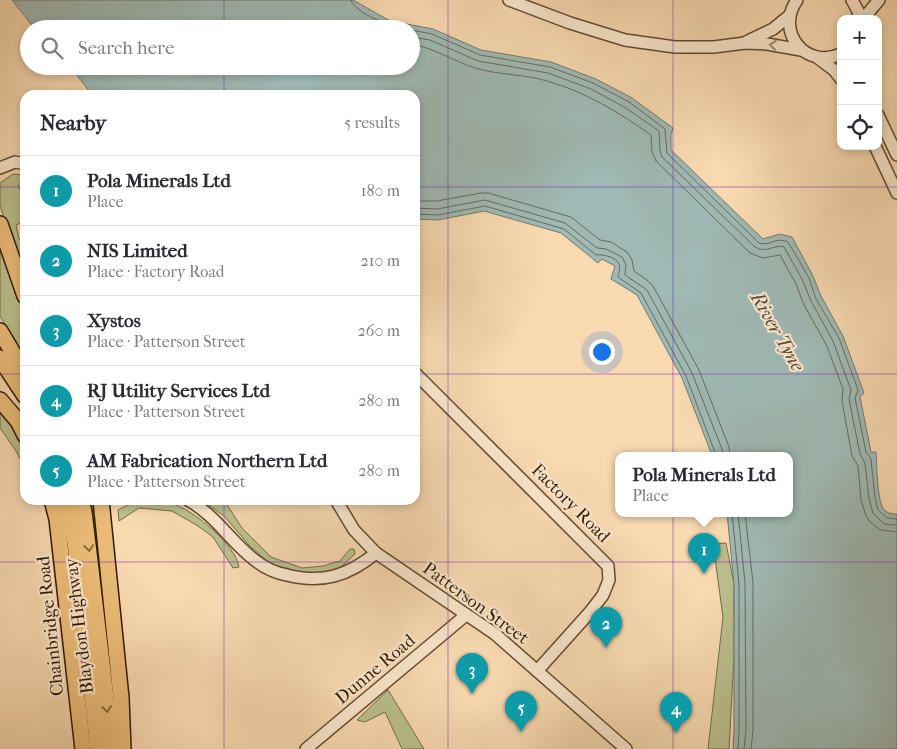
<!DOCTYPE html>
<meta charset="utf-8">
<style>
body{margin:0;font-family:"IM FELL French Canon",serif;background:#f2f2f3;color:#2b2b33}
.controls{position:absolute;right:15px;top:15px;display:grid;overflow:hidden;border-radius:10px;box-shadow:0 2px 8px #0003}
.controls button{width:45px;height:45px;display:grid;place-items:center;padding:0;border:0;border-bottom:1px solid #e1e1e2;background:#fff;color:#2b2b33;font:25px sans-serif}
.you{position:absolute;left:601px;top:351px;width:18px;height:18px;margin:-12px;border:4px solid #fff;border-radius:50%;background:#1a73e8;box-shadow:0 0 0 8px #1a73e833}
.badge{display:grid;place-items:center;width:32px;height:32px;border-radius:50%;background:#8f2418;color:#fff;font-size:16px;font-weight:700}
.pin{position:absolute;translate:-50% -41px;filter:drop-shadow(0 1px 2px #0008)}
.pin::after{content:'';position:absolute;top:26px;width:18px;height:15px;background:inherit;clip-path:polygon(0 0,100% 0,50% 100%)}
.popup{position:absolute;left:615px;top:452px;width:178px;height:65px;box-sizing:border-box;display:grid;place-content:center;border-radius:10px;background:#fff;filter:drop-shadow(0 1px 4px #0005);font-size:16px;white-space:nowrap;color:#7c7c81}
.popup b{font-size:19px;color:#2b2b33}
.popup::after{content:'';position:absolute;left:50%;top:100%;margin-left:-10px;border:10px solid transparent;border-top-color:#fff}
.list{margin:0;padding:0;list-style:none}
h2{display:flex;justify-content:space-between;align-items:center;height:65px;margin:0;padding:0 20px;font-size:21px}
h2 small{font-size:16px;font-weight:400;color:#7c7c81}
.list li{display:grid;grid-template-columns:32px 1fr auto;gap:15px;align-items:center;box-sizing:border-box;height:70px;padding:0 20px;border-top:1px solid #e1e1e2}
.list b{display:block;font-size:19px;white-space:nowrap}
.list p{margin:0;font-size:16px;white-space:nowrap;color:#7c7c81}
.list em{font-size:16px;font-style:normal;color:#7c7c81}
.icon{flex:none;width:28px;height:28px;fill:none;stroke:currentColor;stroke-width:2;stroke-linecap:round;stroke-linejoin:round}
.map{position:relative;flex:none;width:897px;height:749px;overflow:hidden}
.search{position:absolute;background:#fff;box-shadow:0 2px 8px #0003;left:20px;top:20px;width:400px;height:55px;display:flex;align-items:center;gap:12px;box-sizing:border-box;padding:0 18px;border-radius:28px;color:#7c7c81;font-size:19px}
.panel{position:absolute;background:#fff;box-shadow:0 2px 8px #0003;left:20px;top:90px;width:400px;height:415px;border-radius:15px}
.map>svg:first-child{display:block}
.green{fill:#bac08d;stroke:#766d48}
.water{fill:#9fb9b4;stroke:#73796e}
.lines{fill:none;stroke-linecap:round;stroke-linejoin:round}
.shore{stroke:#686a5c;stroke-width:1}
.minor-casing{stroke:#644a2f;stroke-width:14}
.major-casing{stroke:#321a04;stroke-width:18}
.minor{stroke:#fae6cc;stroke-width:11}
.major{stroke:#ecbc78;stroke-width:15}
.oneway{stroke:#a08a72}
.oneway2{stroke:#8f6b3e}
.grid{fill:none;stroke:#7b2cbf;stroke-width:1;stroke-opacity:0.55}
.labels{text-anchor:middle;stroke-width:4.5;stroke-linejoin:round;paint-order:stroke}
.street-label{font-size:18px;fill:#321a04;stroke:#fae6cc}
.water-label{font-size:19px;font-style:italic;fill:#534a39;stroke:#fae6cc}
</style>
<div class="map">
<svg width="897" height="749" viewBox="0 0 897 749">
<rect width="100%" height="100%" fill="#f8d9b0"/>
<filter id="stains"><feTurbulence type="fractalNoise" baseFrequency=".004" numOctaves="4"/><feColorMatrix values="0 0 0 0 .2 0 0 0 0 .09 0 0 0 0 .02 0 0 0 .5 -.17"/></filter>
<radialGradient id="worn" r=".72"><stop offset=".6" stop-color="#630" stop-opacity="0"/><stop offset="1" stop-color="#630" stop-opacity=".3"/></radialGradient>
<g class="green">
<path d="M13,174L25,175V179L18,185L25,201V221L16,225L19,239L25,243V277L0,206V183Z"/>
<path d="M0,250L5,258L25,316V358L0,316Z"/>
<path d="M0,413L12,428L25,452V469L16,451L0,428Z"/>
<path d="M87,500H95L119,749Z"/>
<path d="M202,500H224L242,528L271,557L302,568L323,566L340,561L350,549H354L355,554L340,568L320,574L298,572L270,564L249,545L224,516Z"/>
<path d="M135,501C147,501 162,499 174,504C194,511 236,545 239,567L233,568L213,537L198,526L172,511L139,508L119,521L118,510Z"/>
<path d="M726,543L734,584V656L729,749H708L723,617L713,544Z"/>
<path d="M388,690L424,749H402L385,712L365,722L357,720Z"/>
</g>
<path class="water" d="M12,0H353L390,21L433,29L481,50L551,62L596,79L632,98L673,128L671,134V150L763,239L780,234L792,237L813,276L821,296L843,336L864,393L860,397L871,452H876C877,464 877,499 883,508C886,513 891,514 897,514V749H733L734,730V584L727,513H789V455H712L682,378L637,295L611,279L615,266L602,259L598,263L561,233L484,211L438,220L415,219V95H92L70,66H411V29H35Z"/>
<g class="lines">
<g class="shore">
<path d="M351,0C353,12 391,27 403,29"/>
<path d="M411,30L432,34L480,55L550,67L593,83L629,102L665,129L667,153L759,243C770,247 774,236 788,242L809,278L816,299L839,338L858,390L855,398L866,452L871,459L875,498L878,510L887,518L897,519"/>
<path d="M411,37L430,40L478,61L548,73L591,89L626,108L659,131L660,151L662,157L755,247C766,254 774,244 784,247L803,281L811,301L833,341L851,390L849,399L860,454L865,463L869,499L873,513L884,524L897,525"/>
<path d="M411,44C435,48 453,61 475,68C498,75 524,74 547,81C586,92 618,112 651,135L652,152L656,161L750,253L763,258L780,255L796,284L804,305L826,344L843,389L842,401L852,456L858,466L861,500L866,516L870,522L881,530L897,532"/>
<path d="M415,201H437L481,193H488L571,217L600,240L611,242L627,252L632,260L634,271L647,280L653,286L699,370L729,447L730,455"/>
<path d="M415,208L437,209L485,200L565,223L597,248L606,249L622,257L626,265L625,275L647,290L692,373L722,449L723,455"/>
<path d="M415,214L438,215L485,206L564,229L596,255C602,254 617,257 619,264C621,268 618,274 618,277L641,293L686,376L716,455"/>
<path d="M732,513L739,584V730L738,749"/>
<path d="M738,513L745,583L746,730L744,749"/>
<path d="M745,513L753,583V730L751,749"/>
</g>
<g class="minor-casing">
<g id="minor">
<path d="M509,0L570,23L625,40L675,47H714L745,43L767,44L801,50"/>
<path d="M797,0C775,31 805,70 841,54"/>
<path d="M852,0L858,11L859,19"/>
<path d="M863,19L879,0"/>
<path d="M746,42L773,29L789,16"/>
<path d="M818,58L834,70L841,79"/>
<path d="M878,115L897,155"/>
<path d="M875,146L897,193"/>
<path d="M0,168L15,162L25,164"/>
<path d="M415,373L608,566L609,580L603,595L590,612L537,671"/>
<path d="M188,500C217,516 231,543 256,561C265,568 276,573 287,575C322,584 348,576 376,553"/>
<path d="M336,500L354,530L376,553L495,634L626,749"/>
<path d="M306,749L466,615"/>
</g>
</g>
<g class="major-casing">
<g id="major">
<path d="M0,224L25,296"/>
<path d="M0,331L25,373"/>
<path d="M0,358L25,396"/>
<path d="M0,400L18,421L25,435"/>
<path d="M52,500L57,519L83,749"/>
<path d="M67,500L75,543L98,749"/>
<path d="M81,500L84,512L90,561L112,749"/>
<path d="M101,500L121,698L123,749"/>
</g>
</g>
<use href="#minor" class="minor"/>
<use href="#major" class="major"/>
</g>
<defs><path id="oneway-chevron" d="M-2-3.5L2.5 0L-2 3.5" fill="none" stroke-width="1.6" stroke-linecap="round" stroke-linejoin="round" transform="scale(1.25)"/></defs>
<use class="oneway" href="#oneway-chevron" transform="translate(773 45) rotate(-174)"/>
<g class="oneway2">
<use href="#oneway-chevron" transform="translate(89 548) rotate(83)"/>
<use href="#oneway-chevron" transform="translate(107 709) rotate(83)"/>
</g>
<path class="grid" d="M224,0V29M448,0V749M673,0V749M224,66V95M0,187H25M415,187H897M0,374H25M415,374H897M224,500V749M0,562H897"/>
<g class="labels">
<g class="street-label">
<text transform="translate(571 503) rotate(45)" y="6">Factory Road</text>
<text transform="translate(476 603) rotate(36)" y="6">Patterson Street</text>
<text transform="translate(50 626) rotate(-96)" y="6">Chainbridge Road</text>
<text transform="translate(79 626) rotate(-97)" y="6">Blaydon Highway</text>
<text transform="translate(375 669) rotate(-40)" y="6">Dunne Road</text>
</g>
<g class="water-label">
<text transform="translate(778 331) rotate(60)" y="7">River Tyne</text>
</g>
</g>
<rect width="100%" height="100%" filter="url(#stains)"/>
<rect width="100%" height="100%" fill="url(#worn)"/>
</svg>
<div class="controls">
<button>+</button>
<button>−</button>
<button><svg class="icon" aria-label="locate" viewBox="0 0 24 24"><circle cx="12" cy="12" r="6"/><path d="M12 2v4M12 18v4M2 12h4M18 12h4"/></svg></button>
</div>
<div class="you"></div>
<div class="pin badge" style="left:704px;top:574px;background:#0f9aa8">1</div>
<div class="popup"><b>Pola Minerals Ltd</b>Place</div>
<div class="pin badge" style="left:606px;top:648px;background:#0f9aa8">2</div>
<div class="pin badge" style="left:472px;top:694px;background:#0f9aa8">3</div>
<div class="pin badge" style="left:676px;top:733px;background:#0f9aa8">4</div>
<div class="pin badge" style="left:521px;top:732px;background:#0f9aa8">5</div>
<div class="search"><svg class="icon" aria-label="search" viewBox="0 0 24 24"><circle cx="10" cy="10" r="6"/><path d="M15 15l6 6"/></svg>Search here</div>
<section class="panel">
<h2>Nearby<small>5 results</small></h2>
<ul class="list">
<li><span class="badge" style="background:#0f9aa8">1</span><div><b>Pola Minerals Ltd</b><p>Place</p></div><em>180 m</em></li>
<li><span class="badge" style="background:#0f9aa8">2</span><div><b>NIS Limited</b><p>Place · Factory Road</p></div><em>210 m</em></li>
<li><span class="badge" style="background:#0f9aa8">3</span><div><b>Xystos</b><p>Place · Patterson Street</p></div><em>260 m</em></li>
<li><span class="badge" style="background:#0f9aa8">4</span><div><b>RJ Utility Services Ltd</b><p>Place · Patterson Street</p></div><em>280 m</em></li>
<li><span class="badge" style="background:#0f9aa8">5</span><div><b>AM Fabrication Northern Ltd</b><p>Place · Patterson Street</p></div><em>280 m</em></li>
</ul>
</section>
</div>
